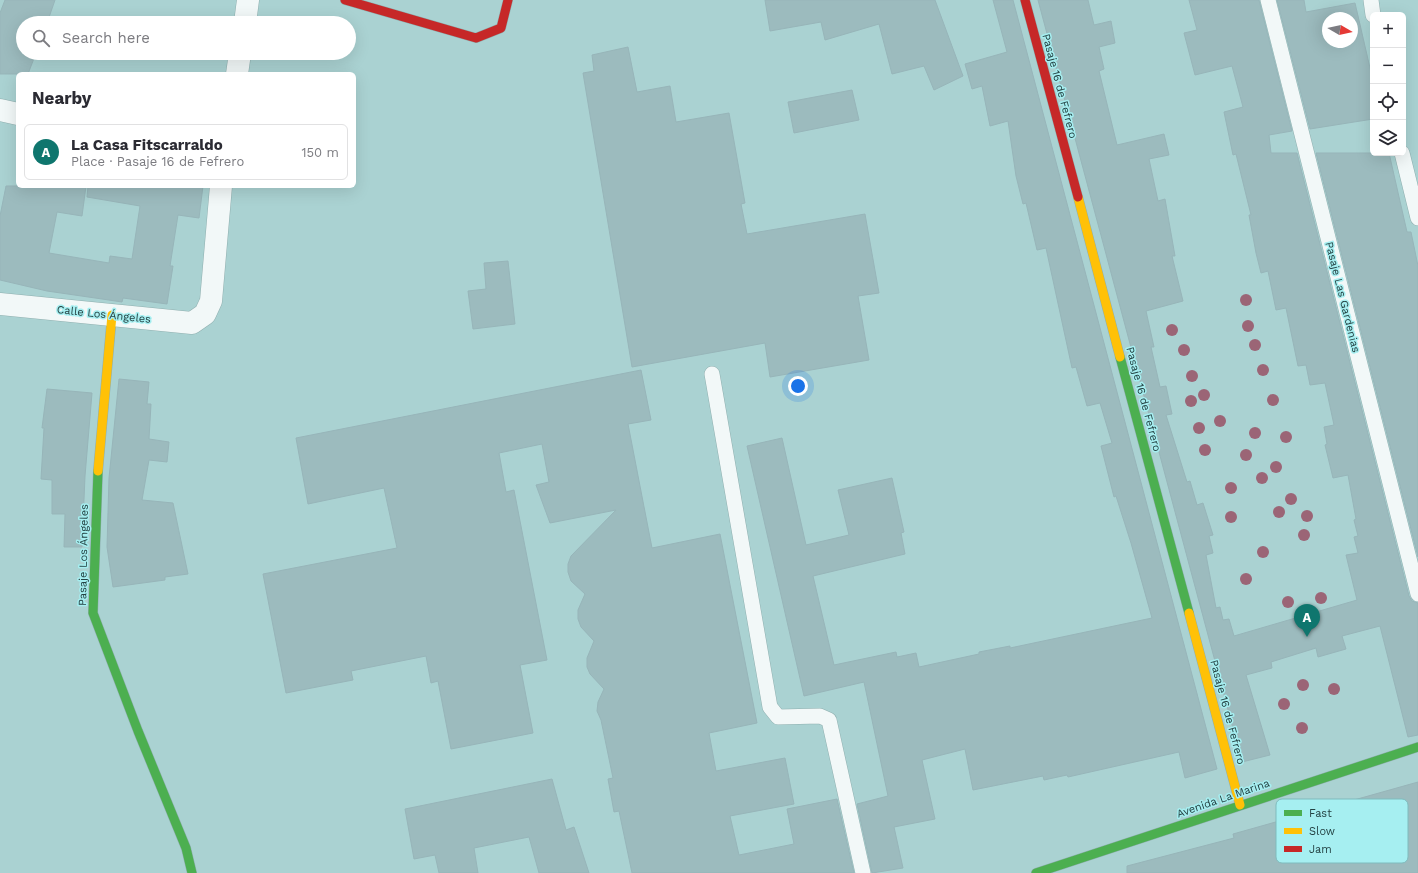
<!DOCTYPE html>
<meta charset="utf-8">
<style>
body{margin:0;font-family:"Work Sans",sans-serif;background:#f7f7f7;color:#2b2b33}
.controls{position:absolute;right:12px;top:12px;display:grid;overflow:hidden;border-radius:6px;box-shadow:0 4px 16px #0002}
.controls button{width:36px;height:36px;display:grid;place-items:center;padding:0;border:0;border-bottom:1px solid #e1e1e2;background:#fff;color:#2b2b33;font:20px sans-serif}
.compass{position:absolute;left:1322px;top:12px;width:36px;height:36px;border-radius:50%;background:#fff;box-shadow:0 4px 16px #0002;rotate:99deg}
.you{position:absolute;left:798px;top:386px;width:14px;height:14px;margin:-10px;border:3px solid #fff;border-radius:50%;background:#1a73e8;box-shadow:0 0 0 6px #1a73e833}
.badge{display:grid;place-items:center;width:26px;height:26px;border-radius:50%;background:#0f766e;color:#fff;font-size:13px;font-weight:700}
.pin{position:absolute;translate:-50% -33px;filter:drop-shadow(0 1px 2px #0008)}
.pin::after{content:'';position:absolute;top:21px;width:14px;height:12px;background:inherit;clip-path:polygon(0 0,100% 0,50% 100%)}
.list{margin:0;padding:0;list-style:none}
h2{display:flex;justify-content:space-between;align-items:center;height:52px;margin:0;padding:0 16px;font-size:17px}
h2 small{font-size:13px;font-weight:400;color:#7c7c81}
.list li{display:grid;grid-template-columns:26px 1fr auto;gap:12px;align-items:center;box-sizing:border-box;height:56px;margin:0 8px 8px;padding:0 8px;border:1px solid #e1e1e2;border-radius:6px}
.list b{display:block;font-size:15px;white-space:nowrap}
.list p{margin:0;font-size:13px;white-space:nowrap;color:#7c7c81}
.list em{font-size:13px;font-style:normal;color:#7c7c81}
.icon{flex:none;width:22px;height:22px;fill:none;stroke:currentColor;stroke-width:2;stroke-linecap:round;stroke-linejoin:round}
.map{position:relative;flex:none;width:1418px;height:873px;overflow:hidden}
.search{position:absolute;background:#fff;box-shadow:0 4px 16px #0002;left:16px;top:16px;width:340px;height:44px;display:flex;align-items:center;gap:10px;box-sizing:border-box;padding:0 14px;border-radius:22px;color:#7c7c81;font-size:15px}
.panel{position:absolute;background:#fff;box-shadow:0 4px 16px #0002;left:16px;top:72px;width:340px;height:116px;border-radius:6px}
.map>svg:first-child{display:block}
.building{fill:#9cbbbe;stroke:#97b5b9;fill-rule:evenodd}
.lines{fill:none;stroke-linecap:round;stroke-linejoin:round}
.lane-casing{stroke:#8fafaf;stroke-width:16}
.street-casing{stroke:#8fafaf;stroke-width:23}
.fast-casing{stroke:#8fafaf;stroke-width:10}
.slow-casing{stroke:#8fafaf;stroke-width:10}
.jam-casing{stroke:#8fafaf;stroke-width:10}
.lane{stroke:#f2f8f8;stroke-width:15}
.street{stroke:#f2f8f8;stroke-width:22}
.fast{stroke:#4caf50;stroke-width:9}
.slow{stroke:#ffc107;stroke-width:9}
.jam{stroke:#c62828;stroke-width:9}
.tree{fill:#9b6576}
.labels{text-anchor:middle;stroke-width:3;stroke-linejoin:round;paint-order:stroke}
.street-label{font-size:11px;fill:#244243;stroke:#a6eff1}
.key{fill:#a6eff1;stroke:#7fbbbd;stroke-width:1}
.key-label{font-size:11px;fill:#244243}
</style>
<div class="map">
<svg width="1418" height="873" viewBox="0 0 1418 873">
<rect width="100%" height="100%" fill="#aad2d2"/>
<g class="building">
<path d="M5,0H55L47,23H23V53H36L28,74H0V13Z"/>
<path d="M765,0H935L963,76L934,90L924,66L892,74L879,24L825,40L821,22L770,31Z"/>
<path d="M993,0H1013L1217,769L1185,778L1179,752L1068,777L1067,775L1044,780L1043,776L973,790L965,749L922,760L935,819L894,827L903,868L872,873L857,804L888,796L864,682L804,696L747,446L782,438L806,545L849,535L838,490L892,478L904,532L901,533L905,554L813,576L834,665L896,652L897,657L916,653L919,667L979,654V652L1010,646V648L1152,618L1131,543L1116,496L1114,497L1101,446L1112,443L1100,403L1087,406L1076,367L1072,368L1046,248L1037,250L1026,203L1023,204L1016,176L1008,121L990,126L982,86L972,89L965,64L1007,52Z"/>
<path d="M1038,0H1088L1094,25L1111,21L1115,43L1099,47L1104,69L1099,71L1117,145L1164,134L1169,155L1149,159L1158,201L1165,199L1175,256H1172L1183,301L1146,311L1154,347H1151L1160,387L1166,386L1172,414L1166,415L1187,482L1190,481L1197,505L1203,503L1213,535L1209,536L1213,553L1206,555L1216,608L1220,607L1223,620L1229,619L1234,636L1357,600L1346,555L1358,553L1354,537L1358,536L1354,520L1356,519L1348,475L1333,478L1325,445L1327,444L1324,427L1334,425L1325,383L1310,385L1306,365L1298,366L1286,308L1276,310L1268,271L1261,273L1256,253L1249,215H1251L1236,154L1233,155L1224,112L1243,107L1232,66L1195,75L1184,33L1197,30L1189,0H1259L1292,131L1269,135L1271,153H1297L1409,596L1412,601L1418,603V735L1408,737L1380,626L1342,636L1346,649L1318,657L1316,648L1271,662L1272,668L1246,675L1270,755L1242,762Z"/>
<path d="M1277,0H1304L1306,12L1355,3L1373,81V119L1310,129ZM1328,18H1352V42H1328Z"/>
<path d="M628,47L637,92L670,86L676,122L729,113L745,203L741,204L747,234L865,214L879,293L858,296L869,360L770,377L765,343L632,367L583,73L594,71L592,55Z"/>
<path d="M852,90L859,120L794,133L788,102Z"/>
<path d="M1316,153H1389L1407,232H1411L1418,266V557Z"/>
<path d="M6,186H86L82,216L57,212L49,253L109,263L110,256L132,259L140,206L87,197L88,186H203L199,218L178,215L170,266H173L167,304L123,298L122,302L102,299L47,291L0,280V216Z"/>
<path d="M508,261L515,324L473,329L468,291L486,289L484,263Z"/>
<path d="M641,370L651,420L628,424L652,548L720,534L757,723L709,733L716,771L785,758L794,804L730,816L739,855L794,844L787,809L837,799L854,873H632L619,811L614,812L608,779L613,778L601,720L597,711L598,702L604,689L590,674L587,667V658L594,641L581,627L578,619V610L585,594L571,581L568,572V564L571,556L616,510L550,523L536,485L549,482L542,444L499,453L506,492L514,490L547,660L520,665L533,733L451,749L438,681L431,683L426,656L351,671L353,680L286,693L263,574L397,548L384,488L308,504L296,438Z"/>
<path d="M119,379L149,382L147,404H151L149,439L169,442L167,462L149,460L142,500L173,503L188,574L165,577V580L113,587L107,547L109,478Z"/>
<path d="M47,389L92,393L85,476L82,547H64L65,514H52V480L41,479L44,428H42Z"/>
<path d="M552,779L566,830L574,827L589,873H539L529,837L474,848L478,873H439L435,855L414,859L405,809Z"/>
<path d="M1418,782V873H1127V866L1234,838L1233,834Z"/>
</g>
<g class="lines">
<g class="lane-casing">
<g id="lane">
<path d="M1268,0L1418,594"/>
<path d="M1371,0L1373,15"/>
<path d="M1402,153L1418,218"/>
<path d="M712,374L770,707L778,717L820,716L829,720L863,873"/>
</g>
</g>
<g class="street-casing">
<g id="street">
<path d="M245,23L248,0"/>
<path d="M237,74L240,53"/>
<path d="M0,110L18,114"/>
<path d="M0,304L192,323L205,314L211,301L221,186"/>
</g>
</g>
<g class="fast-casing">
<g id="fast">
<path d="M1120,357L1189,613"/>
<path d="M98,471L93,613L138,731L186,848L192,873"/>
<path d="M1036,873L1418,747"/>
</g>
</g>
<g class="slow-casing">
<g id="slow">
<path d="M1078,197L1120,357"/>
<path d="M98,471L112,315"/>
<path d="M1189,613L1240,805"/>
</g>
</g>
<g class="jam-casing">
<g id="jam">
<path d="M345,0L476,38L501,28L508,0"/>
<path d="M1025,0L1078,197"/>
</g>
</g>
<use href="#lane" class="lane"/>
<use href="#street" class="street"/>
<use href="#fast" class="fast"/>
<use href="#slow" class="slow"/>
<use href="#jam" class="jam"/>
</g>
<g class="tree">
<circle cx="1246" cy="300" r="6"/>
<circle cx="1248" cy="326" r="6"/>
<circle cx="1172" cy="330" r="6"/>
<circle cx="1255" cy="345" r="6"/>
<circle cx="1184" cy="350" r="6"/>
<circle cx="1263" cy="370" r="6"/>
<circle cx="1192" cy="376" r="6"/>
<circle cx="1204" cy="395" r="6"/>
<circle cx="1273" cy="400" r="6"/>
<circle cx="1191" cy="401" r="6"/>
<circle cx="1220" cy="421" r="6"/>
<circle cx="1199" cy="428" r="6"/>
<circle cx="1255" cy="433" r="6"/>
<circle cx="1286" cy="437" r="6"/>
<circle cx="1205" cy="450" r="6"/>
<circle cx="1246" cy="455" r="6"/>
<circle cx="1276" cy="467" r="6"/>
<circle cx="1262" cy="478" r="6"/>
<circle cx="1231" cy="488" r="6"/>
<circle cx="1291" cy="499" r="6"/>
<circle cx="1279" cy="512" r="6"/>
<circle cx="1307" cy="516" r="6"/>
<circle cx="1231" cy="517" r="6"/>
<circle cx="1304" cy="535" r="6"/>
<circle cx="1263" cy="552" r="6"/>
<circle cx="1246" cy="579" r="6"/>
<circle cx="1321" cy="598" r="6"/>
<circle cx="1288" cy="602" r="6"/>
<circle cx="1303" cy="685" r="6"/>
<circle cx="1334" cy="689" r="6"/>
<circle cx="1284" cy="704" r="6"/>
<circle cx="1302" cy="728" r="6"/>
</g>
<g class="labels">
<g class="street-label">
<text transform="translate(1060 86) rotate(75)" y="4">Pasaje 16 de Fefrero</text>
<text transform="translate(1343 297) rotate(76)" y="4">Pasaje Las Gardenias</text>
<text transform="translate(104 314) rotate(6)" y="4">Calle Los Ángeles</text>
<text transform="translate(1144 399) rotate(75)" y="4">Pasaje 16 de Fefrero</text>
<text transform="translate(83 555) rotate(-89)" y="4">Pasaje Los Ángeles</text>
<text transform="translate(1228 712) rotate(75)" y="4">Pasaje 16 de Fefrero</text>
<text transform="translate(1223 798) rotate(-19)" y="4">Avenida La Marina</text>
</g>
</g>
<rect x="1276" y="799" width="132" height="64" rx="6" class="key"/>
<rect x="1284" y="810" width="18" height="6" fill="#4caf50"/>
<rect x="1284" y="828" width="18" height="6" fill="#ffc107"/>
<rect x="1284" y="846" width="18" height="6" fill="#c62828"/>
<g class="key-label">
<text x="1309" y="817">Fast</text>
<text x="1309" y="835">Slow</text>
<text x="1309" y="853">Jam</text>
</g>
</svg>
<div class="controls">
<button>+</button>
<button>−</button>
<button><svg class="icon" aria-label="locate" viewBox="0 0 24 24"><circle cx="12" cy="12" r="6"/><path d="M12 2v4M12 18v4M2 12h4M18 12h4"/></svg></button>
<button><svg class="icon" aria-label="layers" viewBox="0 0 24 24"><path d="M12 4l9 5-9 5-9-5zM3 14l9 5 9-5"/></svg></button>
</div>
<svg class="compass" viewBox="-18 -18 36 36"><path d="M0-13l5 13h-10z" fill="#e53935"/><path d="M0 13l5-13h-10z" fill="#7c7c81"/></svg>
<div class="you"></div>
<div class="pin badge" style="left:1307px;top:637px">A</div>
<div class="search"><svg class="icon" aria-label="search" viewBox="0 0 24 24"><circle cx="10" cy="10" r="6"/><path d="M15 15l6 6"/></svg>Search here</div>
<section class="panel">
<h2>Nearby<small></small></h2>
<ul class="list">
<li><span class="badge">A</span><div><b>La Casa Fitscarraldo</b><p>Place · Pasaje 16 de Fefrero</p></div><em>150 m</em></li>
</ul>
</section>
</div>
